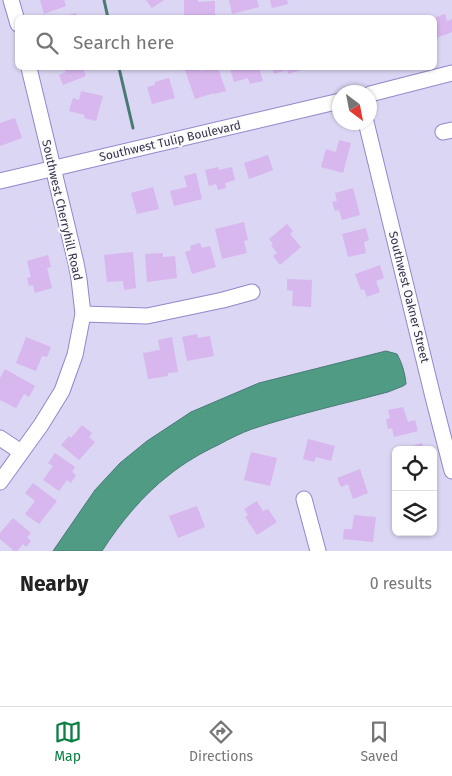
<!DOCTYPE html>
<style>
body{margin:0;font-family:"Fira Sans",sans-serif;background:#f6f6f6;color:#222}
.controls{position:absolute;right:15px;bottom:15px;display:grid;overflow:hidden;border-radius:8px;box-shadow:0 1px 4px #0004}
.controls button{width:45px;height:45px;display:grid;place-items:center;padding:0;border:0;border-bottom:1px solid #e0e0e0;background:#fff;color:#222;font:25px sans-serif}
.compass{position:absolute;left:332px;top:85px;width:45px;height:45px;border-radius:50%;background:#fff;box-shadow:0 1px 4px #0004;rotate:148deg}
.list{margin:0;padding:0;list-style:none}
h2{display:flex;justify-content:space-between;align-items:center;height:65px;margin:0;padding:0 20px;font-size:21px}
h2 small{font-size:16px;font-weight:400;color:#767676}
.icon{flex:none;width:28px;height:28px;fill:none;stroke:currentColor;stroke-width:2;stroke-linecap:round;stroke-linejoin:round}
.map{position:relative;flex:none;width:452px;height:551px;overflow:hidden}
.search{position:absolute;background:#fff;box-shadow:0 1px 4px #0004;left:15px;right:15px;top:15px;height:55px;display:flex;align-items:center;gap:12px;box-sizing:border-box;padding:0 18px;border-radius:8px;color:#767676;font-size:19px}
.sheet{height:155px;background:#fff}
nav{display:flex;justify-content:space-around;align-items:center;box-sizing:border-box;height:70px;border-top:1px solid #e0e0e0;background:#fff;font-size:14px;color:#767676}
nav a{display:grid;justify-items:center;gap:2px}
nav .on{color:#0b8043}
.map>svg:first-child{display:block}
.water{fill:#4f9b84;stroke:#487b74}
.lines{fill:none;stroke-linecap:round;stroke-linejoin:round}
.stream{stroke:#487b74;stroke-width:3}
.building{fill:#d8b6ee}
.minor-casing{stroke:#9387cb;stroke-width:17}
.minor{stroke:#fff;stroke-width:15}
.labels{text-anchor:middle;stroke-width:4;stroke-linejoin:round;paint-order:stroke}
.street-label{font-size:12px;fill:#36314d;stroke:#fbfbfb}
</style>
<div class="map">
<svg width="452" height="551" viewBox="0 0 452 551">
<rect width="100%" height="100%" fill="#dad6f3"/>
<path class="water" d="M386,351L397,354C402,363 405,373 406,384L403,386L388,392C343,404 297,414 252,429C241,433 229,439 218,445C201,453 184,463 169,475C143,495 120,523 102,551H53L95,490L120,463L147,441L191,412L259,383Z"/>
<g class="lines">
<g class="stream">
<path d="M104,0L108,18"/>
<path d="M119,68L133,128"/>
</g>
</g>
<g class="building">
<path d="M40,0H64L66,6L44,14Z"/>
<path d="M146,0H164L152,8Z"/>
<path d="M184,0H198V2L215,1V18H184Z"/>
<path d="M229,0H257L259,7L232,14Z"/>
<path d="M270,0H287L288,4L272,8Z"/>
<path d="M76,13L77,18H62V17Z"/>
<path d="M445,14L447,21L452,19V32L434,39V18Z"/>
<path d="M64,68H83L86,76L63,85L59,75L66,72Z"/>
<path d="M192,68H200L201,71L212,68H218L226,91L214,94V93L195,99L185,70Z"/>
<path d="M237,68H259L263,81L250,84L248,78L234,82L230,69Z"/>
<path d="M272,68H300L301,70L288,74L287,70L274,74Z"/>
<path d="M169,78L175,98L152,104L147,87L155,85V82Z"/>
<path d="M81,91L103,96L96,121L84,118L85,115L69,111L73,98L79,100Z"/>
<path d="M15,118L22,138L0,146V123Z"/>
<path d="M339,140L351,143L343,173L321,167L326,149L336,152Z"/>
<path d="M268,155L273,170L249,179L244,163Z"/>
<path d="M218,167L219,170L232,167L235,180L225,183L226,188L218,190L216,184L209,186L205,170Z"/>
<path d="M196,173L202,199L174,206L170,191L187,187L184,176Z"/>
<path d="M153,187L159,209L137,214L131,193Z"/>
<path d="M353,188L360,215L342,220L339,210L335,211L332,202L337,201L335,193Z"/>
<path d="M244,222L248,240L244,241L247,253L222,259L215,229Z"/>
<path d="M287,224L293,231L290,234L301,247L280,265L273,256L277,253L271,245L273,244L269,239Z"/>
<path d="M366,228L369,240L364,242L366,253L348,257L342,234Z"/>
<path d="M200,243L202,248L210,246L216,267L192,274L185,252L191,250L190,246Z"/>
<path d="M133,252L136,288L124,290L123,281L107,282L104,255Z"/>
<path d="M163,253V257L175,256L177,278L147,282L145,254Z"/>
<path d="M48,255L51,267L47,268L52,288L35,293L33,285L29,286L27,278L31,277L27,261Z"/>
<path d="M380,265L384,278L376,281L380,292L367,297L364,289L361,290L355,274Z"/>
<path d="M287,279L312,280L311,307L292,306L293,291L287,290Z"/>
<path d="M197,334L198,338L210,336L214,356L187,361L182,337Z"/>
<path d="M26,337L51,347L47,357L42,356L36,371L16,363Z"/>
<path d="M172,337L178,372L168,373V376L148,379L143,353L160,350L158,340Z"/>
<path d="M5,369L35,386L29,397L24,394L16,408L0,400V378Z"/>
<path d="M403,407L408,422L415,420L418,431L394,437L392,428L388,429L386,419L390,418L388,410Z"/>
<path d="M82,425L92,433L89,437L95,442L79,460L61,445L69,436L71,438Z"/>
<path d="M308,439L335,446L331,461L316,457L314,462L303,459Z"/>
<path d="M422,443L424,450H402V449Z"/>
<path d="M251,452L277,458L270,486L244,480Z"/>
<path d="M55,453L75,467L72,472L76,475L71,483L67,480L59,491L43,480L53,466L48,463Z"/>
<path d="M360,469L368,493L353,499L348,484L341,487L337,478Z"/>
<path d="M33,483L57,501L39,524L25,514L35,501L25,493Z"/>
<path d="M257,501L263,511L268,509L277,522L257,535L245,517L248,515L244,509Z"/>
<path d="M197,506L205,527L178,538L169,516Z"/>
<path d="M354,515L376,517L373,542L343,539L344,529H352Z"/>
<path d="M13,518L31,533L27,537L31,541L26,547L23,544L17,551H14L0,539V533Z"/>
</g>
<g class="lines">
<g class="minor-casing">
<g id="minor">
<path d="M11,0L18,24"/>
<path d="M370,94L452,73"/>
<path d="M366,122L433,397L452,471"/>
<path d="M443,132L452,130"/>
<path d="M0,181L340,101"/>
<path d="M83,314L147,316L223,300L252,292"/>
<path d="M0,438L21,452"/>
<path d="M0,482L41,425L62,391L75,355L83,314L79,279L76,263L29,68"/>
<path d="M304,499L318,551"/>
</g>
</g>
<use href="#minor" class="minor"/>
</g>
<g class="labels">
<g class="street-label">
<text transform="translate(170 141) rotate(-13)" y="4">Southwest Tulip Boulevard</text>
<text transform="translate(62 210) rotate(77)" y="4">Southwest Cherryhill Road</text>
<text transform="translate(409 297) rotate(76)" y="4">Southwest Oakner Street</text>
</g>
</g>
</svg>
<div class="controls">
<button><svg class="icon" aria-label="locate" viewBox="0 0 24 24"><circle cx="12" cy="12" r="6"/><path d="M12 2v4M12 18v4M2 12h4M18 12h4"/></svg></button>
<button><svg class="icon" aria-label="layers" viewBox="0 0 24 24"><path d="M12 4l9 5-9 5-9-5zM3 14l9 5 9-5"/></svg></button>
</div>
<svg class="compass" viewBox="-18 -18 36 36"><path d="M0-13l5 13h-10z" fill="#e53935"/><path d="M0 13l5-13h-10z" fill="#767676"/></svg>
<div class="search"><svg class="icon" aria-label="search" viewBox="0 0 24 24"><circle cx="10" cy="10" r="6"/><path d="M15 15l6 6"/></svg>Search here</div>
</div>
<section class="sheet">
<h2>Nearby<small>0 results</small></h2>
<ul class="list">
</ul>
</section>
<nav>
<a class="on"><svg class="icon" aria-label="map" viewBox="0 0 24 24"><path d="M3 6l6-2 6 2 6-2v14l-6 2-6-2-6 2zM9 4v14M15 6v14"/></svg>Map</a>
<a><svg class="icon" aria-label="directions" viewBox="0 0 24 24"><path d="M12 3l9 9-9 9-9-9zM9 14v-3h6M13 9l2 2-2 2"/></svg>Directions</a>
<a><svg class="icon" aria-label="saved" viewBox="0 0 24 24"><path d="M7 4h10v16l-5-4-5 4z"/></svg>Saved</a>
</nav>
